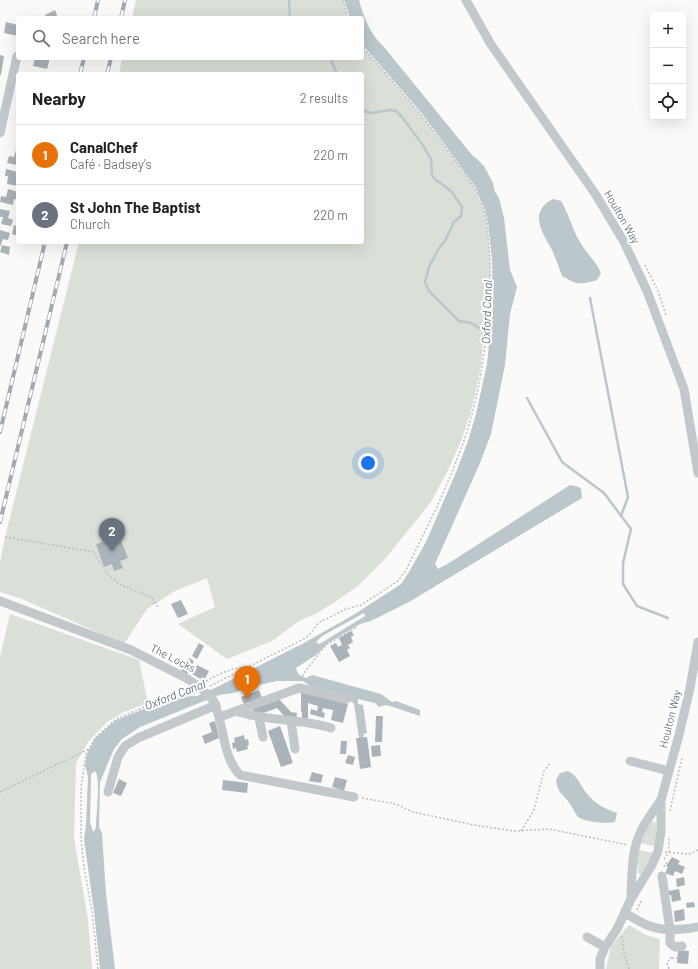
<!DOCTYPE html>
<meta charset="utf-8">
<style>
body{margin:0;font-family:Barlow,sans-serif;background:#f2f2f2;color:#222}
.controls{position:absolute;right:12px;top:12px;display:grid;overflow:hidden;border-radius:4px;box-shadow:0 4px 16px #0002}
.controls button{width:36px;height:36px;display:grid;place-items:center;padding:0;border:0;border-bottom:1px solid #e0e0e0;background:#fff;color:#222;font:20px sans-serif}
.you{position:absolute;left:368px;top:463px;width:14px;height:14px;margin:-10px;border:3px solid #fff;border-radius:50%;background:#1a73e8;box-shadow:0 0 0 6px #1a73e833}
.badge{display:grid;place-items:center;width:26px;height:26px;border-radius:50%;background:#2563eb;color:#fff;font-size:13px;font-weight:700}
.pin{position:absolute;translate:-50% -33px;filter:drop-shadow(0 1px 2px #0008)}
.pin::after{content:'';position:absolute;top:21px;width:14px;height:12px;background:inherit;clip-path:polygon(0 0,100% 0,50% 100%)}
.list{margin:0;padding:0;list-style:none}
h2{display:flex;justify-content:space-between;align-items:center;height:52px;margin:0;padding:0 16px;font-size:17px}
h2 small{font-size:13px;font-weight:400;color:#767676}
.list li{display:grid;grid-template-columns:26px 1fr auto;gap:12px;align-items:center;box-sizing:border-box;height:60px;padding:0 16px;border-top:1px solid #e0e0e0}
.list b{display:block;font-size:15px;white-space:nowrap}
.list p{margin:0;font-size:13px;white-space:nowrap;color:#767676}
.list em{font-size:13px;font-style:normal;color:#767676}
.icon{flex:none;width:22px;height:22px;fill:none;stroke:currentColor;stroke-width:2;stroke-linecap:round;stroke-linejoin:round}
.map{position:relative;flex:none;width:698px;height:969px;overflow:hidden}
.search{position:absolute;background:#fff;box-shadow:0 4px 16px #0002;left:16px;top:16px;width:348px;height:44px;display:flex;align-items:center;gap:10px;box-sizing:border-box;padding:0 14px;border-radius:4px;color:#767676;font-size:15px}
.panel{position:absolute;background:#fff;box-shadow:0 4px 16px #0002;left:16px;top:72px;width:348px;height:172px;border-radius:4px}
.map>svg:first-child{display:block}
.green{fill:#dadfd7}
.water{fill:#bbc7cb;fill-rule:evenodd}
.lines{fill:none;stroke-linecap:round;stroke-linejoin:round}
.stream{stroke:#bbc7cb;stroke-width:2.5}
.building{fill:#aab3b9}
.path{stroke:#bbbfc2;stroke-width:1.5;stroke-dasharray:2 2;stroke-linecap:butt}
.minor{stroke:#c3c8cc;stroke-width:9}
.rail-casing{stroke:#a2aab0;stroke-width:4}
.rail{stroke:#fff;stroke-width:2.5;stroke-dasharray:8;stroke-linecap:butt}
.minor-bridge{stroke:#c3c8cc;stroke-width:9}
.labels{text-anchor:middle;stroke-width:4;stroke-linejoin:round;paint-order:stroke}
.street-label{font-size:11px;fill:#657683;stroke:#fff}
.water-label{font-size:12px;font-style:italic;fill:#60757c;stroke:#fff}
</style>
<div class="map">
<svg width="698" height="969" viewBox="0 0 698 969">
<rect width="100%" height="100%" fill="#fafaf8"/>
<g class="green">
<path d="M136,0H343L348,18H132Z"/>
<path d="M362,46L423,117L474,186L483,207L487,222L490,259L491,305L483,341L481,365L477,386L470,415L461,441L448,470L431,502L385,559L358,586L335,602L315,614L299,621L272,641L227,659L178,624L215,607L207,578L175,591L147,609L124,644L22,599L0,592V563L5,537L79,242H362V74H119L122,58H362Z"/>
<path d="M10,614L139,660L148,703L124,712L107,722L88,742L76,763L74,838L88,920L92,969H0V657Z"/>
<path d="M652,822H655L656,824L657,847L641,843L647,829Z"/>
<path d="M638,850L654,853L644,871L641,874L638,873L637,862Z"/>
<path d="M629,925L646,935L660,939L659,969H606L611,946Z"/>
</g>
<g class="water">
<path d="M344,0H359C364,18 370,34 384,47L472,155L478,160L484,166L493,183L495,192L499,198L504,218L510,270L517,287L510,314L505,365L491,434L480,463L435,564L438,569L449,563L570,485L579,487L581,489L582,498L409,602L371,621L360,624L328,643L316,655L296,668C297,674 301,676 306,678L312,675L381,694L392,702L396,701L420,710V716L390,706L386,705L379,707L375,703L358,699V704L363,705L367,733L364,734L363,738H359L354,704L349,699L310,686L303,681H277L245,688L234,693L219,695L140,727L122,739L114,749L100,782L99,827L102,833L106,894L115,969H100L94,911L84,839L86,825L88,777L85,765L87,754L95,738L116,720L149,707L190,696H197L217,687L304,643L355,614L401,584L409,572L426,542L457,470L468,441L476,414L487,364L493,305L492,259L488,222L484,207L475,186L424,116L362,44V18H350ZM364,613L365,616L323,642L319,644L316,642L322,636ZM95,771C101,778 96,816 96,826L95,830L93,832L90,822L91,778V774Z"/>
<path d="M553,199L561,201C569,214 572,229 580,242C586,253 596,261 601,273L597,280C580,285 577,285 562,276C559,267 556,259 552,250C542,232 528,212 553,199Z"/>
<path d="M568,771C579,776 581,789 590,797C597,805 606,809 617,813L615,822C607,824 584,822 578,817C574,812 572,806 568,801C560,792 558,792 556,780L560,773Z"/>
</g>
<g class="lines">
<g class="stream">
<path d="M289,0L290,18"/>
<path d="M330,58L337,74"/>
<path d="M362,110L371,113L390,110L396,111L402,117L422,144L431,159L432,175L436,180L451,191L462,207L461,216L454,222L445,241L439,248L429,267L425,282L429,291L459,321L471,323L479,328"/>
<path d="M590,298L628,497L621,516"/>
<path d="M527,398L562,462L604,493L631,529L623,563V584L637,606L668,618"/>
</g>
</g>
<g class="building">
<path d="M55,10L58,18H47L45,15Z"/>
<path d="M6,22L18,25V36L4,33Z"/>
<path d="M0,55L4,56L1,75H0Z"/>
<path d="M35,58H50L47,69L33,66Z"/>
<path d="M16,150H18V165L7,163L9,156L14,157Z"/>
<path d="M6,169L18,172V186L7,184L8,176H5Z"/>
<path d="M8,189L18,192V200L14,199L13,205L0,202L1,196L6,197Z"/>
<path d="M0,209L10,211L8,218L13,220L11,226L1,224L3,217H0Z"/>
<path d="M14,225L18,226V236L12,234Z"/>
<path d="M0,230L10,233L8,240L3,239L0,247Z"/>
<path d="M2,245L10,247L9,255L0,252Z"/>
<path d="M108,528L112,539L119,536L128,558L120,561L123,568L114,571L112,564L104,567L96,544L103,542L99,531Z"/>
<path d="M181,600L188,614L178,618L171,604Z"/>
<path d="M351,631L354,635L351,637L353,642L348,645L350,648L347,650L350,656L339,662L330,646L336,643L338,647L342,645L339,638Z"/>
<path d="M199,643L204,646L197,659L192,656Z"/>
<path d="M189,658L194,661L187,674L181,671Z"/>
<path d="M197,665L209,671L204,681L192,674Z"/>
<path d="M259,690L262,698L244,705L241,697Z"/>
<path d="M301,692L348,704L343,723L331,720L333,710L323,708L322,712L325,713L324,718L310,714L311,709L317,711L318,706L308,703V719L302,718V712L301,711Z"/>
<path d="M279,699L291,712L297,713L296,720L287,719L277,708L255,716L252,709Z"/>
<path d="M376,716H383L382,742H375Z"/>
<path d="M215,721L219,738L205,744L202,736L212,732L209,723Z"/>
<path d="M280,726L293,763L281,767L268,731Z"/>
<path d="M244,735L245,740L248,739L249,745L247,746L248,749L237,752L236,748L233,749L232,743L235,742L234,738Z"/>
<path d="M367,737L371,767L360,769L356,738Z"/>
<path d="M341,741H347L346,754H340Z"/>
<path d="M380,745L381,756L372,757L371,746Z"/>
<path d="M348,755L355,757L353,765L345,763Z"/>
<path d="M312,772L323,775L321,783L309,781Z"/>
<path d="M335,777L347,780L344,791L332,787Z"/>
<path d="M119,779L127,783L121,796L113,793Z"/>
<path d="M223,780L248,783L247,793L222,790Z"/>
<path d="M672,857L680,861L678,864L685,867L682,874L675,871L673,876L665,873L668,867L666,866Z"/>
<path d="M684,877L685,885L677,887L676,879Z"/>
<path d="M679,889L681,900L672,902L671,895H669V891Z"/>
<path d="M694,902L695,907L687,908L686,903Z"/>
<path d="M684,909L685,920L675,922L674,911Z"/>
<path d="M678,950L689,951L688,964L677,963Z"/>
</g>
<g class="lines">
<g class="path">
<path d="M343,0L348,18"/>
<path d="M645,265L658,291L666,315"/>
<path d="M5,537L94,552L108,575L121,585L151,597L158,607"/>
<path d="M301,680L304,673L326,645L357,627"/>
<path d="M206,681C219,674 231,668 246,667"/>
<path d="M210,686L304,639L310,634L318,623L346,609L361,605L398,581L406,570L436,509L453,470L465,438L472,414L479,385L491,305L490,259L487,222L480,197L466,175L423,117L362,46"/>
<path d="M0,792L89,749"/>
<path d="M362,798L396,804L413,812L474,825L514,831L549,829L628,845"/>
<path d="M670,811L682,758"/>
<path d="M521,831L534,810L544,771L550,763"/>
<path d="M665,852L689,854L698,850"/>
<path d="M664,859L669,852V838"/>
<path d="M664,867L666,863L667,864"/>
<path d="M637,910L642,899"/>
<path d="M622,936L624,953L629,969"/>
<path d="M672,958H677"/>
<path d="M98,969L92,911L84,866L81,839V787L86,754L95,738L116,719L149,705L194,694"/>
<path d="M669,969L667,963L673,955"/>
</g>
<g class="minor">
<path d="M466,0L490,43L596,195L624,242L647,291L684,389L698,473"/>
<path d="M0,133L17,56"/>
<path d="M0,601L131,650L186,678L200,687"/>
<path d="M213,700C225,724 221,755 240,775L354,797"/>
<path d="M236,711C267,722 300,718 331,728"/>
<path d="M220,717L299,688L347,699"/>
<path d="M259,718L263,737"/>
<path d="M291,721L295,749"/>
<path d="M630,761L669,771"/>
<path d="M108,792L118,757L125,746L138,738L216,705"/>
<path d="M662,876L670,930V943L675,947L682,946"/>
<path d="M631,897C632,874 631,850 642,829C647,819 655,809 661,800"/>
<path d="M625,913C632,917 640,922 647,925C664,932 681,930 698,927"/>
<path d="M587,937L605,947"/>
<path d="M600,969V959L605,947L617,929L631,899L652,865L658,851L661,831V800L679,735L690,688L698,642"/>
</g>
<g class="rail-casing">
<g id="rail">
<path d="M94,18L98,0"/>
<path d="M121,18L125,0"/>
<path d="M80,74L84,58"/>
<path d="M107,74L111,58"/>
<path d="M0,432L45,242"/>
<path d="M0,522L67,242"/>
</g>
</g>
<use href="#rail" class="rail"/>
<path class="minor-bridge" d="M200,687L213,700"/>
</g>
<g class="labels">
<g class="street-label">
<text transform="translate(622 217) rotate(60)" y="4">Houlton Way</text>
<text transform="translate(173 658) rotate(27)" y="4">The Locks</text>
<text transform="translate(670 719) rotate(-76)" y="4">Houlton Way</text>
</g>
<g class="water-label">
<text transform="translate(487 312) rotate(-88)" y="4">Oxford Canal</text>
<text transform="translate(175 695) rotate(-21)" y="4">Oxford Canal</text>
</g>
</g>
</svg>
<div class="controls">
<button>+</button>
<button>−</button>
<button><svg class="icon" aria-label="locate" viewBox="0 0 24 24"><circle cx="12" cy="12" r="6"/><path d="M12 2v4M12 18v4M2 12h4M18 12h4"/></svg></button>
</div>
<div class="you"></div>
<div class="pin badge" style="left:247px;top:699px;background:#e8710a">1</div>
<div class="pin badge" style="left:112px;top:551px;background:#6b7280">2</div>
<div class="search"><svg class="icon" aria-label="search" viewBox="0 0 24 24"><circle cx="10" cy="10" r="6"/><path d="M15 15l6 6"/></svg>Search here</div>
<section class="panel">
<h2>Nearby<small>2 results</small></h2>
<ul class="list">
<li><span class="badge" style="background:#e8710a">1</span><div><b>CanalChef</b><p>Café · Badsey's</p></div><em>220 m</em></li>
<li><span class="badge" style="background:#6b7280">2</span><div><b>St John The Baptist</b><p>Church</p></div><em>220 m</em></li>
</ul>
</section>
</div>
